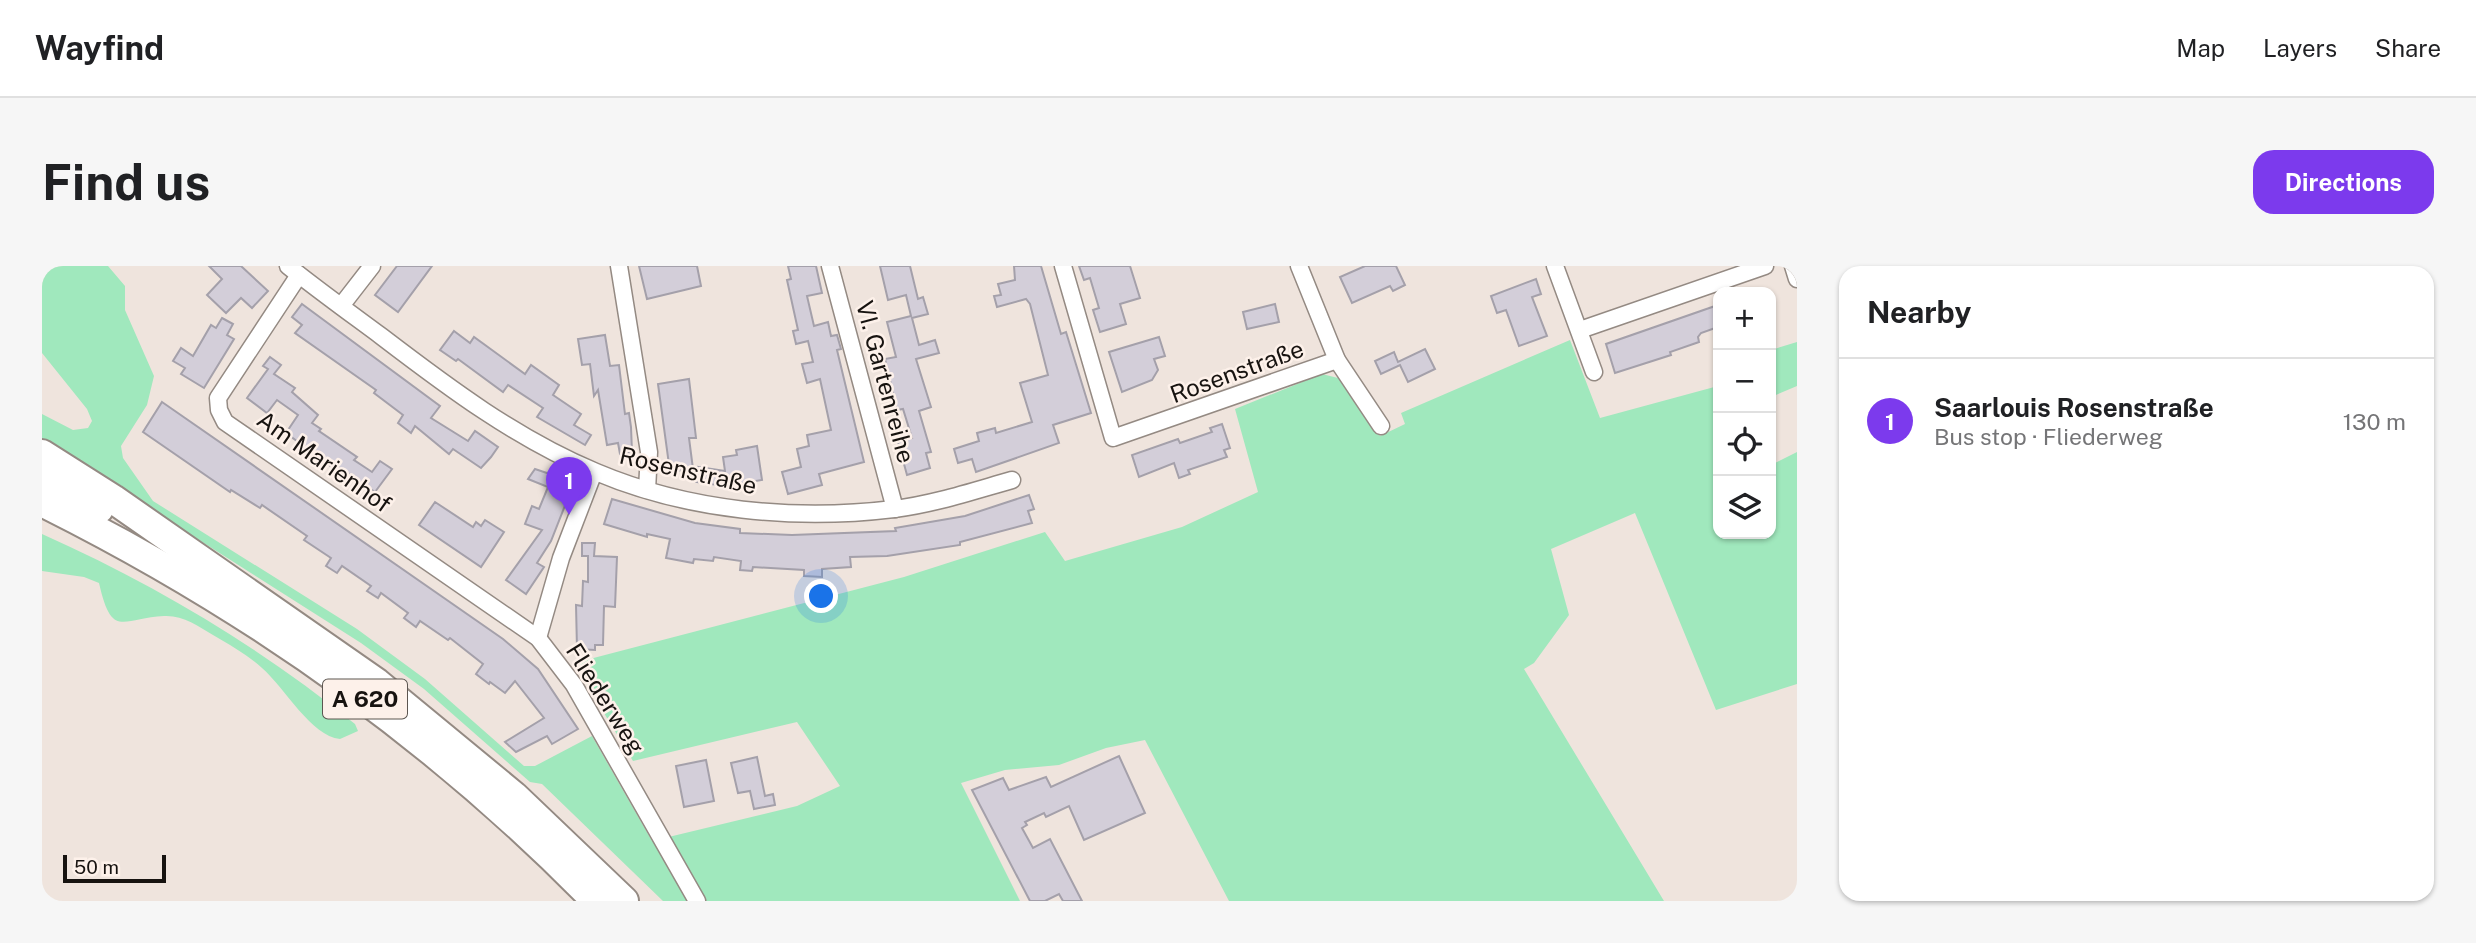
<!DOCTYPE html>
<meta charset="utf-8">
<style>
body{margin:0;font-family:"Public Sans",sans-serif;background:#f6f6f6;color:#202124}
.controls{position:absolute;right:21px;top:21px;display:grid;overflow:hidden;border-radius:14px;box-shadow:0 2px 5px #0004}
.controls button{width:63px;height:63px;display:grid;place-items:center;padding:0;border:0;border-bottom:2px solid #e0e0e0;background:#fff;color:#202124;font:35px sans-serif}
.scale{position:absolute;left:21px;bottom:18px;width:103px;box-sizing:border-box;padding-left:7px;border:4px solid #171310;border-top:0;font-size:19px;line-height:24px;white-space:nowrap;color:#171310;-webkit-text-stroke:5px #fdf1ea;paint-order:stroke}
.you{position:absolute;left:780px;top:331px;width:24px;height:24px;margin:-18px;border:5px solid #fff;border-radius:50%;background:#1a73e8;box-shadow:0 0 0 10px #1a73e833}
.badge{display:grid;place-items:center;width:46px;height:46px;border-radius:50%;background:#7c3aed;color:#fff;font-size:23px;font-weight:700}
.pin{position:absolute;translate:-50% -58px;filter:drop-shadow(0 2px 4px #0008)}
.pin::after{content:'';position:absolute;top:37px;width:24px;height:21px;background:inherit;clip-path:polygon(0 0,100% 0,50% 100%)}
.list{margin:0;padding:0;list-style:none}
h2{display:flex;justify-content:space-between;align-items:center;height:91px;margin:0;padding:0 28px;font-size:30px}
h2 small{font-size:23px;font-weight:400;color:#757577}
.list li{display:grid;grid-template-columns:46px 1fr auto;gap:21px;align-items:center;box-sizing:border-box;height:126px;padding:0 28px;border-top:2px solid #e0e0e0}
.list b{display:block;font-size:26px;white-space:nowrap}
.list p{margin:0;font-size:23px;white-space:nowrap;color:#757577}
.list em{font-size:23px;font-style:normal;color:#757577}
.icon{flex:none;width:38px;height:38px;fill:none;stroke:currentColor;stroke-width:2;stroke-linecap:round;stroke-linejoin:round}
.map{position:relative;flex:none;width:1755px;height:635px;overflow:hidden;border-radius:21px}
header{display:flex;align-items:center;gap:42px;box-sizing:border-box;height:98px;padding:0 35px;background:#fff;border-bottom:2px solid #e0e0e0}
header strong{font-size:33px}
nav{display:flex;gap:38px;margin-inline-start:auto;font-size:24px}
.intro{display:flex;align-items:center;justify-content:space-between;box-sizing:border-box;height:168px;padding:0 42px}
h1{margin:0;font-size:49px}
.button{padding:18px 32px;border-radius:21px;background:#7c3aed;color:#fff;font-size:24px;font-weight:700}
main{display:flex;gap:42px;padding:0 42px}
aside{flex:1;background:#fff;border-radius:21px;box-shadow:0 2px 5px #0004}
.map>svg:first-child{display:block}
.green{fill:#a0e8bd}
.building{fill:#d3ced9;stroke:#a4a0aa;stroke-width:2}
.lines{fill:none;stroke-linecap:round;stroke-linejoin:round}
.minor-casing{stroke:#948a83;stroke-width:19}
.motorway-casing{stroke:#948a83;stroke-width:32}
.minor{stroke:#fff;stroke-width:16}
.motorway{stroke:#fff;stroke-width:28}
.labels{text-anchor:middle;stroke-width:5;stroke-linejoin:round;paint-order:stroke}
.shield{fill:#fdf1ea;stroke:#5c5651;stroke-width:2}
.shield-label{font-size:23px;font-weight:bold;fill:#171310}
.street-label{font-size:24px;fill:#171310;stroke:#fdf1ea}
</style>
<header>
<strong>Wayfind</strong>
<nav><a>Map</a><a>Layers</a><a>Share</a></nav>
</header>
<div class="intro"><h1>Find us</h1><a class="button">Directions</a></div>
<main>
<div class="map">
<svg width="1755" height="635" viewBox="0 0 1755 635">
<rect width="100%" height="100%" fill="#efe4dd"/>
<g class="green">
<path d="M0,0H66L83,20V44L112,110L105,139L79,180L81,192L111,235L315,363L383,413L482,500H493L550,470L610,575L755,540L798,520L755,456L591,495L536,404L540,395L862,311L1003,266L1023,295L1140,261L1216,226L1193,143L1280,108L1296,112L1303,119L1338,170L1363,158L1359,147L1528,74L1558,152L1676,120V268H1729V199L1755,186V418L1674,444L1593,247L1509,283L1527,349L1492,397L1482,403L1622,635H1187L1103,474L1064,482L1017,499L963,504L919,517L978,635H621L500,518L488,516L382,423L319,377L0,174V148L31,164L46,162L50,155L45,143L0,87Z"/>
<path d="M1755,76V120L1729,131V84Z"/>
<path d="M0,268C114,319 216,380 313,458L316,465L298,473C269,470 243,422 220,402C206,389 188,379 171,369C156,360 141,349 122,350C80,352 70,374 57,317L42,311L0,305Z"/>
</g>
<g class="building">
<path d="M167,0H199L226,25L210,42L199,32L184,47L165,29L180,13Z"/>
<path d="M355,0H390L356,46L333,29Z"/>
<path d="M597,0H655L659,20L605,33Z"/>
<path d="M746,0H774L780,27L765,30L772,60L786,56L789,70L795,69L799,83L795,84L822,196L777,208L780,219L746,228L740,206L759,201L755,183L767,180L765,169L789,164L778,113L765,117L760,98L771,96L766,75L754,78L751,65L756,64L745,14L749,13Z"/>
<path d="M838,0H868L876,33L881,31L886,48L870,52L877,79L893,74L897,87L874,93L889,141L877,145L889,186L884,187L888,202L865,209L856,176L870,172L861,143L855,144L843,93L854,91L845,56L869,50L864,29L846,34Z"/>
<path d="M972,0H999L1019,68L1024,66L1049,147L1011,159L1017,177L934,206L930,193L916,197L912,183L937,175L935,167L953,162L954,167L990,156L978,117L1006,109L988,38L984,33L955,41L952,30L959,29L956,18L973,14Z"/>
<path d="M1037,0H1088L1098,32L1078,38L1084,58L1058,66L1051,44L1057,42L1048,12L1042,14Z"/>
<path d="M1323,0H1354L1363,19L1351,25L1348,20L1310,37L1298,11Z"/>
<path d="M1494,13L1499,28L1490,31L1505,70L1477,80L1464,44L1455,47L1449,30Z"/>
<path d="M260,38L398,140L389,152L426,175L433,165L456,181L449,191L439,202L411,183L407,188L373,160L369,167L356,157L361,149L332,127L334,124L253,67L260,59L250,51Z"/>
<path d="M1233,38L1237,56L1205,63L1201,46Z"/>
<path d="M1676,39V61L1659,67L1656,71L1657,76L1628,86L1629,89L1573,107L1564,78Z"/>
<path d="M180,52L191,58L185,69L192,73L162,122L139,108L143,102L131,95L139,82L151,90L169,59L174,62Z"/>
<path d="M412,65L428,77L432,71L483,108L489,99L517,119L511,129L539,148L532,159L549,169L543,179L495,151L501,142L466,119L461,126L416,93L414,95L398,84Z"/>
<path d="M563,69L568,100L577,99L583,148L587,147L589,161L590,186L578,188L576,177L565,179L556,124L552,130L548,98L540,99L536,73Z"/>
<path d="M1117,71L1123,90L1112,93L1116,104L1110,114L1080,126L1067,86Z"/>
<path d="M1383,83L1393,103L1366,116L1358,99L1339,108L1333,95L1352,86L1356,96Z"/>
<path d="M228,91L239,99L232,108L253,122L250,126L276,149L270,157L279,163L277,165L315,191L312,194L330,206L338,195L350,203L333,226L296,201L294,204L244,167L256,149L235,134L225,147L205,132L226,103L221,100Z"/>
<path d="M647,113L654,172H647L651,203L628,206L616,118Z"/>
<path d="M120,136L461,373L496,403L536,463L510,478L505,470L474,486L463,476L502,452L473,415L463,427L448,416L447,418L434,408L441,398L408,372L406,374L378,355L374,361L362,352L366,347L339,327L336,332L325,325L329,320L300,300L295,307L284,300L289,292L262,274L265,270L220,239L218,242L189,224L188,226L101,166Z"/>
<path d="M1180,158L1188,182L1182,184L1185,191L1146,204L1148,208L1137,212L1132,197L1097,211L1090,189L1136,173L1138,177L1170,166L1168,162Z"/>
<path d="M715,180L720,214L683,220L654,216L656,201L683,205L681,191L695,189L694,184Z"/>
<path d="M493,203L529,215L521,236L524,237L509,275L495,297L502,301L484,328L464,314L500,264L483,258L490,240L497,243L506,221L486,213Z"/>
<path d="M987,229L992,243L986,245L990,257L918,276V279L845,290L808,291L809,301L780,303V311L762,310V304L711,301L710,305L698,304L699,295L672,291L671,295L652,293L651,297L624,292L628,273L605,268V271L562,258L570,233L653,257L698,263V267L750,269L854,265L853,262L923,250Z"/>
<path d="M393,236L431,261L434,256L439,260L443,254L462,266L439,301L377,259Z"/>
<path d="M540,277H553L552,290L575,291L573,341L562,340L561,379H553V384L535,383L534,339L540,340L541,315L546,316V290H540Z"/>
<path d="M1077,490L1103,547L1042,574L1027,540L1004,551L1002,547L983,556L985,559L980,562L991,582L1008,573L1040,635H1021L1017,628L1003,635H988L930,524L961,512L967,524L1004,511L1009,521Z"/>
<path d="M715,491L723,530L731,528L733,539L712,543L708,525L696,527L689,497Z"/>
<path d="M664,494L672,535L642,541L634,500Z"/>
</g>
<g class="lines">
<g class="minor-casing">
<g id="minor">
<path d="M246,0C276,24 308,47 339,70C407,122 475,173 554,206C646,245 753,255 852,243C892,238 931,225 970,214"/>
<path d="M577,0L607,186L605,224"/>
<path d="M788,0L853,243"/>
<path d="M1021,0L1071,172L1295,94"/>
<path d="M1257,0L1295,94L1339,160"/>
<path d="M1513,0L1552,106"/>
<path d="M1751,0L1755,13"/>
<path d="M257,9L176,132L177,144L183,156L496,372L532,419L655,635"/>
<path d="M299,40L330,0"/>
<path d="M1538,64L1723,0"/>
<path d="M496,372L519,292L552,206"/>
</g>
</g>
<g class="motorway-casing">
<g id="motorway">
<path d="M0,188L71,233L335,417L472,530L582,635"/>
<path d="M0,214L57,243"/>
<path d="M0,236C205,338 394,471 554,635"/>
</g>
</g>
<use href="#minor" class="minor"/>
<use href="#motorway" class="motorway"/>
</g>
<g class="labels">
<rect class="shield" x="281" y="413.5" width="84" height="39" rx="5"/>
<g class="shield-label">
<text x="323" y="441">A 620</text>
</g>
<g class="street-label">
<text transform="translate(1195 106) rotate(-20)" y="8">Rosenstraße</text>
<text transform="translate(843 116) rotate(75)" y="8">VI. Gartenreihe</text>
<text transform="translate(282 196) rotate(35)" y="8">Am Marienhof</text>
<text transform="translate(646 205) rotate(13)" y="8">Rosenstraße</text>
<text transform="translate(563 433) rotate(58)" y="8">Fliederweg</text>
</g>
</g>
</svg>
<div class="controls">
<button>+</button>
<button>−</button>
<button><svg class="icon" aria-label="locate" viewBox="0 0 24 24"><circle cx="12" cy="12" r="6"/><path d="M12 2v4M12 18v4M2 12h4M18 12h4"/></svg></button>
<button><svg class="icon" aria-label="layers" viewBox="0 0 24 24"><path d="M12 4l9 5-9 5-9-5zM3 14l9 5 9-5"/></svg></button>
</div>
<div class="scale">50 m</div>
<div class="you"></div>
<div class="pin badge" style="left:527px;top:249px">1</div>
</div>
<aside>
<h2>Nearby<small></small></h2>
<ul class="list">
<li><span class="badge">1</span><div><b>Saarlouis Rosenstraße</b><p>Bus stop · Fliederweg</p></div><em>130 m</em></li>
</ul>
</aside>
</main>
